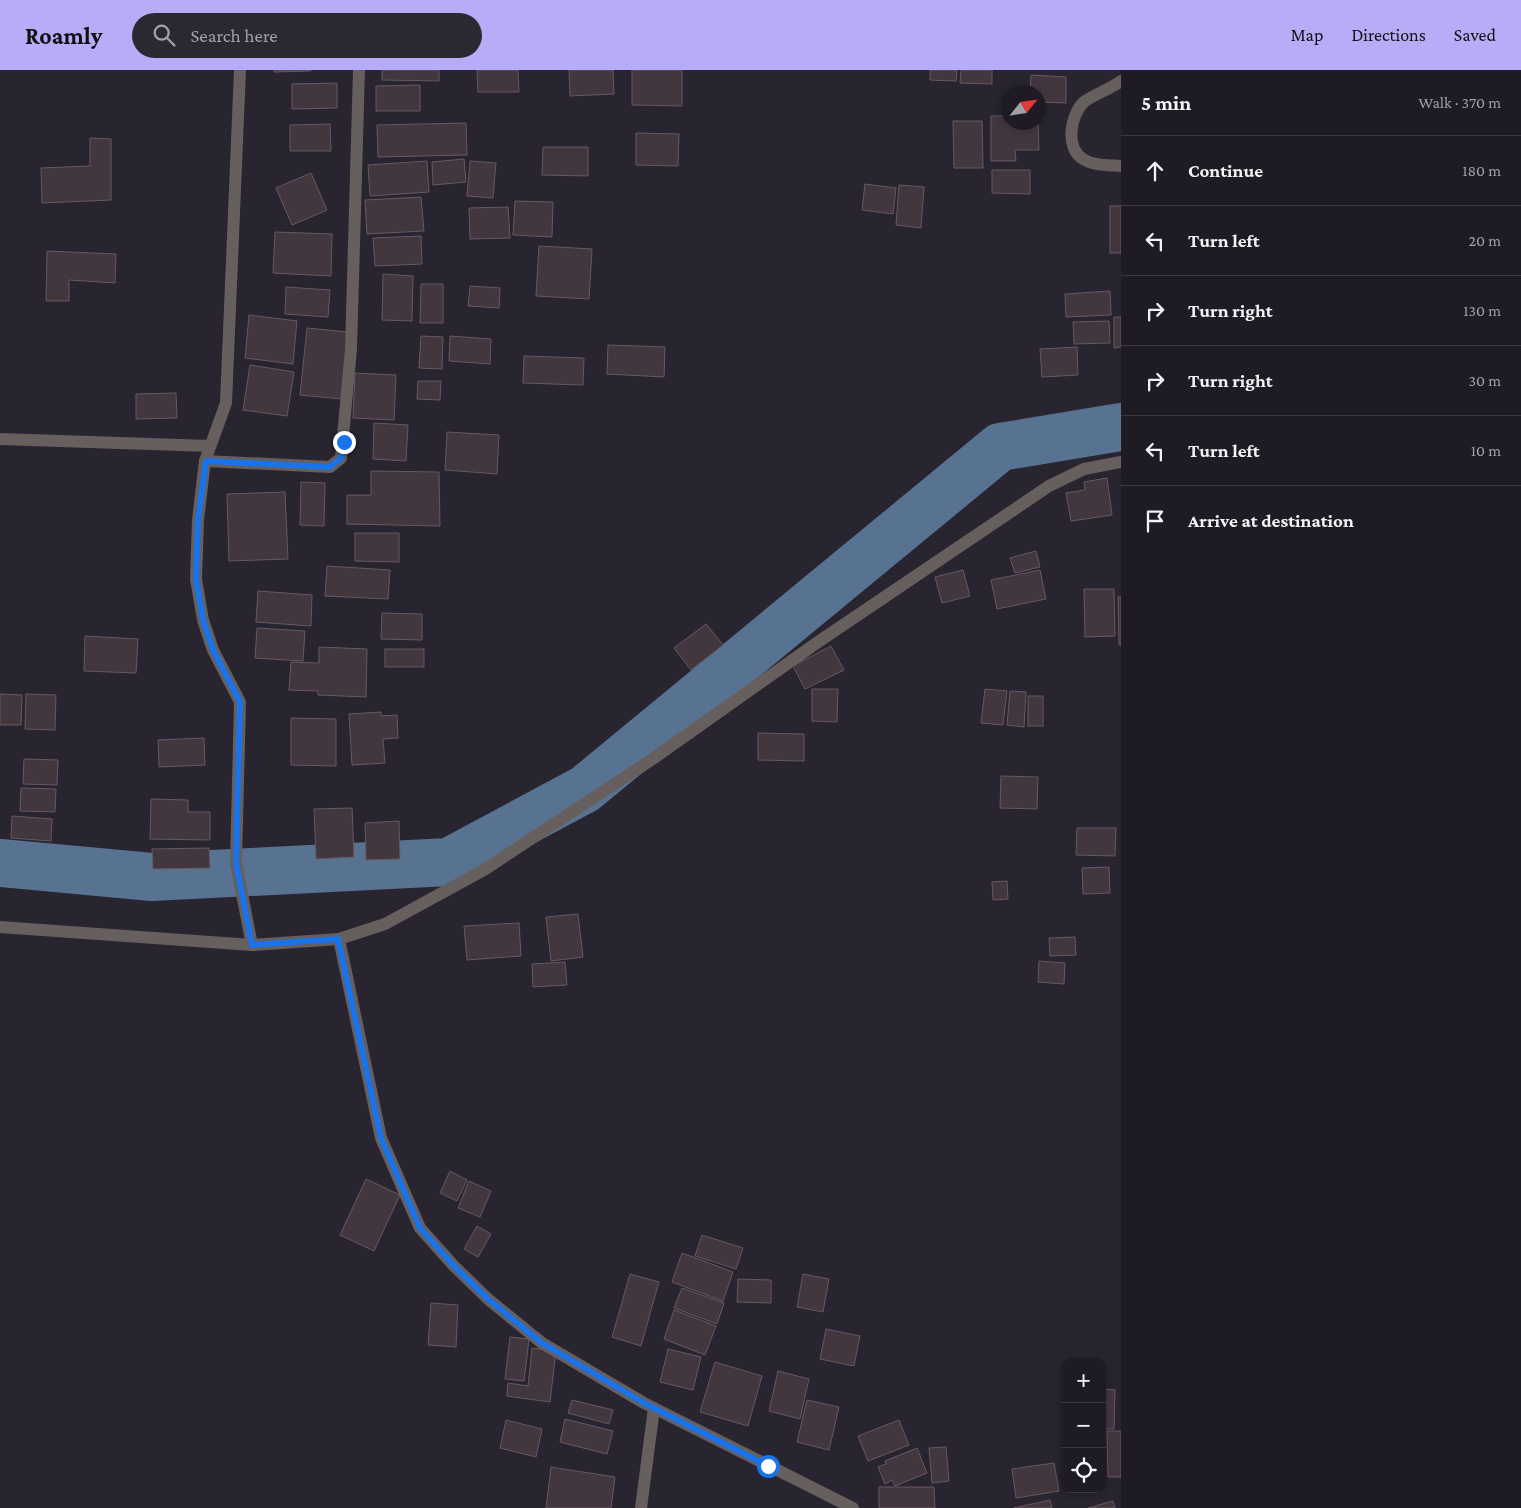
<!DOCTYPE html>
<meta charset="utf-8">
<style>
body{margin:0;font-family:"Crimson Pro",serif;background:#2b2831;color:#f1f3f6}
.controls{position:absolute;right:15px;bottom:15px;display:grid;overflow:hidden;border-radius:10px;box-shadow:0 2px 8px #0003}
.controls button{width:45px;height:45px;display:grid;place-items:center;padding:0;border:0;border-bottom:1px solid #3c3941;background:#1e1b24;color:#f1f3f6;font:25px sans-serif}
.compass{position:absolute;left:1001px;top:15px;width:45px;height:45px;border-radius:50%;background:#1e1b24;box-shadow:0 2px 8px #0003;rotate:60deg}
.stop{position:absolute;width:15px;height:15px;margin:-11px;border:4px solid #1a73e8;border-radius:50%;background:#fff}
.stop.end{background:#1a73e8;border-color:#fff;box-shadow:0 1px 5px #0008}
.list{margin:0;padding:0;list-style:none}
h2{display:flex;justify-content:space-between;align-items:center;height:65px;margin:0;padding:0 20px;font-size:21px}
h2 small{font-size:16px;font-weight:400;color:#a1a1a6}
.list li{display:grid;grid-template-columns:32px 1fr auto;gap:15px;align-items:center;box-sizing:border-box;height:70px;padding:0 20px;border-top:1px solid #3c3941}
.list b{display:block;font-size:19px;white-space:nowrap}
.list em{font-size:16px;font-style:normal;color:#a1a1a6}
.icon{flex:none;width:28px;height:28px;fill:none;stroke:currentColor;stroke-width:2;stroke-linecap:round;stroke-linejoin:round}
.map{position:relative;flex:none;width:1121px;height:1438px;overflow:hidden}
header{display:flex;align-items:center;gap:30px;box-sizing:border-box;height:70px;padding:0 25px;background:#b6acf8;color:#111}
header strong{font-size:24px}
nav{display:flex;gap:28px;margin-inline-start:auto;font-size:18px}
.search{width:350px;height:45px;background:#2b2831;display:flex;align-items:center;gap:12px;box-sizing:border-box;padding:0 18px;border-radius:28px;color:#a1a1a6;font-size:19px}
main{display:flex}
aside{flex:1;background:#1e1b24}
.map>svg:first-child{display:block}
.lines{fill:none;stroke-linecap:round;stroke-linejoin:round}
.river{stroke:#587292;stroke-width:48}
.building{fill:#42363f;stroke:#675963}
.street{stroke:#675f5d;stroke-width:12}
.route{stroke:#1a73e8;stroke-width:6}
</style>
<header>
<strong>Roamly</strong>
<div class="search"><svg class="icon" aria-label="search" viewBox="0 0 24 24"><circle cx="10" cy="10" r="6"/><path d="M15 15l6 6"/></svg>Search here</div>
<nav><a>Map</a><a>Directions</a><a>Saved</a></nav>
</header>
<main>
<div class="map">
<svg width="1121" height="1438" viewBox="0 0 1121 1438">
<rect width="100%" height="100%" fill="#282430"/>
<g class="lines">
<path class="river" d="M0,793L152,807L449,792L585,719L1000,377L1121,357"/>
</g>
<g class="building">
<path d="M274,0H311V1L274,2Z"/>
<path d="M382,0H439V11L382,10Z"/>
<path d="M477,0H518L519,22H478Z"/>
<path d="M569,0H613L614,24L570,26Z"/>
<path d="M632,0H682V36L632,35Z"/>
<path d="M930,0H957L956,11L930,10Z"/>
<path d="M961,0H992V14L960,13Z"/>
<path d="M1031,5L1066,7V33L1038,32V22H1030Z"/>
<path d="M337,13V38L292,39V14Z"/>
<path d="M420,15V41H376V16Z"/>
<path d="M991,46H1008V52H1038L1039,80H1015L1016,91H991Z"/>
<path d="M953,51H982L983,98H954Z"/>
<path d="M466,53L467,85L378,87L377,55Z"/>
<path d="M330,54L331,81H290V55Z"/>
<path d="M636,63L679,64L678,96L636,95Z"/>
<path d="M90,68L111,69V130L42,133L41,98L90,96Z"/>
<path d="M543,77H588V106L542,105Z"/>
<path d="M464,89L466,112L433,115L432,92Z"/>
<path d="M427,91L429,122L370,126L368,95Z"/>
<path d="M470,91L496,93L493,128L467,126Z"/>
<path d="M992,100H1030V124L992,123Z"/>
<path d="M311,103L327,140L292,155L276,118Z"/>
<path d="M865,114L896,118L893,144L862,140Z"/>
<path d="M899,115L924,117L921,158L896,155Z"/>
<path d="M421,127L424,161L367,164L365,130Z"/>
<path d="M515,131L553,132L552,167L513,165Z"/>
<rect x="1110" y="136" width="11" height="47"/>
<path d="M508,137L510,168L470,169L469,138Z"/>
<path d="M275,162L332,164L331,206L273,203Z"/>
<path d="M421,166L422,194L375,196L373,168Z"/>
<path d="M539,176L592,179L589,229L536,226Z"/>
<path d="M47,181L116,184L115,213L69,210V231H46Z"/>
<path d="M383,204L413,206L412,251L382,250Z"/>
<path d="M421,214H443V253H420Z"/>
<path d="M470,216L500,218L499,238L468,236Z"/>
<path d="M286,217L330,220L328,247L285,244Z"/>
<path d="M1110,221L1111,245L1066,247L1065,224Z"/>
<path d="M249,245L297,251L293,294L245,288Z"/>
<path d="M1114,247H1121V277L1114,278Z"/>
<path d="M1109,251L1110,273L1074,274L1073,252Z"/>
<path d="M307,258L348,262L342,329L300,325Z"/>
<path d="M421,266L443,267L442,299L419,298Z"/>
<path d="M450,266L491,269L490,294L449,291Z"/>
<path d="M608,275L665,277L664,307L607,304Z"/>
<path d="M1077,277L1078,305L1042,307L1040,279Z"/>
<path d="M524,286L584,288L583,315L523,313Z"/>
<path d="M250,295L294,302L287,346L243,340Z"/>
<path d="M355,303L396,305L394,350L353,348Z"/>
<path d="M418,311H441L440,330L417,329Z"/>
<path d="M176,323L177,348L136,349V324Z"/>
<path d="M374,353L408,355L406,391L373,389Z"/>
<path d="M447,362L499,365L497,404L445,400Z"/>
<path d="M371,401L439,402L440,456L347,454V425H371Z"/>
<path d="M1107,408L1112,445L1071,451L1066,423L1085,420L1084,412Z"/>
<path d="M301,412L325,413L324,456L300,455Z"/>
<path d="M285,422L288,489L229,491L227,424Z"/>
<path d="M355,463H399V492L355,491Z"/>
<path d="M1036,481L1040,497L1015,503L1010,488Z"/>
<path d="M327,496L390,500L388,529L325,526Z"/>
<path d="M963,500L970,526L942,533L935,507Z"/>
<path d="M1040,500L1046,529L997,539L991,510Z"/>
<path d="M1084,519H1114L1115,566L1085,567Z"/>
<path d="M258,521L312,525L311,556L256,552Z"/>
<path d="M1118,527H1121V575H1119Z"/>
<path d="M382,543L422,544V570L381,569Z"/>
<path d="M706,554L723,575L691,600L674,578Z"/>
<path d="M257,558L305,561L303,591L255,588Z"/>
<path d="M85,566L138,569L136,603L84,601Z"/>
<path d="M831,576L844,600L805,619L793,596Z"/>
<path d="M319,577L367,579L366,627L318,625V621L289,620L291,592L319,593Z"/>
<rect x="385" y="579" width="39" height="18"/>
<path d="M812,619H838L837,652L812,651Z"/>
<path d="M985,619L1007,621L1003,655L981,653Z"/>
<path d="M1010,621L1026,622L1024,657L1007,655Z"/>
<path d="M0,624L22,625L21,655H0Z"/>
<path d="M26,624L56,625L55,660L25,659Z"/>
<rect x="1028" y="626" width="15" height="30"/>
<path d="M381,642V646L397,645L398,668L383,669L385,693L352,695L349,644Z"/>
<path d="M291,648L336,649V696L291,695Z"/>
<path d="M758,663L804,664V691L758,690Z"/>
<path d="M204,668L205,695L159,697L158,670Z"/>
<path d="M24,689L58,690L57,715L23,714Z"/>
<path d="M1001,706L1038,707L1037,739L1000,738Z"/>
<path d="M21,718L56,719L55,742L20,741Z"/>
<path d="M151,729L188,730V742H210V770L150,769Z"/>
<path d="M352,738L354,787L316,789L314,739Z"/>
<path d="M12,746L52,749L51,771L11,768Z"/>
<path d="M399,751L400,789L366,790L365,753Z"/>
<path d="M1077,758H1116L1115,786L1076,785Z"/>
<path d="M209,778L210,798L153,799L152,779Z"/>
<path d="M1109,797L1110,823L1083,824L1082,798Z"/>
<path d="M1007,811L1008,829L993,830L992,812Z"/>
<path d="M578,844L583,887L551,891L546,847Z"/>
<path d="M519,853L521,886L467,890L464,856Z"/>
<path d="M1075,867L1076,885L1050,886L1049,868Z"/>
<path d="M1039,891L1065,893L1064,914L1038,912Z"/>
<path d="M565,892L567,915L533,917L532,894Z"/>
<path d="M450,1101L467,1110L457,1131L440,1123Z"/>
<path d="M366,1109L400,1125L374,1181L340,1165Z"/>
<path d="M469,1111L491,1121L480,1147L458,1138Z"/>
<path d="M477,1156L491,1164L478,1187L464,1179Z"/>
<path d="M702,1165L743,1178L736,1199L695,1186Z"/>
<path d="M682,1183L733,1202L723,1231L672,1212Z"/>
<path d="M630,1204L659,1212L641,1276L612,1267Z"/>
<path d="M803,1204L829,1209L823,1242L797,1237Z"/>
<path d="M738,1209L771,1210V1233L737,1232Z"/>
<path d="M682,1218L724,1233L717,1254L674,1238Z"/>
<path d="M431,1233L458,1235L456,1277L428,1275Z"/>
<path d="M674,1240L716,1256L705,1285L664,1269Z"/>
<path d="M826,1259L860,1266L854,1296L820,1289Z"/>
<path d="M510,1267L529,1269L524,1311L505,1309Z"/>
<path d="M532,1278L556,1281L550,1332L507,1326L508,1313L528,1316Z"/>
<path d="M668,1279L701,1287L693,1320L660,1312Z"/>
<path d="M715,1292L762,1306L748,1356L700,1342Z"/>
<path d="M778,1301L809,1309L800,1349L769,1341Z"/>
<path d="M1102,1319L1115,1320L1114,1359H1102Z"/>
<path d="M572,1330L613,1340L609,1354L568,1343Z"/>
<path d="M807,1330L839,1337L829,1380L797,1372Z"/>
<path d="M565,1349L613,1361L607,1384L560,1372Z"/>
<path d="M506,1350L542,1359L536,1387L500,1378Z"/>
<path d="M899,1350L909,1375L868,1391L858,1366Z"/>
<path d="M1107,1361H1121V1407H1108Z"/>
<path d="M946,1377L949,1411L932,1413L929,1378Z"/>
<path d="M917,1378L927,1403L895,1416L892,1410L885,1414L878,1397L886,1394L885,1391Z"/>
<path d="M1054,1393L1059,1421L1016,1428L1012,1399Z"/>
<path d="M551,1397L615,1407L611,1438H546Z"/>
<path d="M879,1417H934L935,1438H879Z"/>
<path d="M1050,1430L1052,1438H1014Z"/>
<path d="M1113,1431L1115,1438H1088Z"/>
</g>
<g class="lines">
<g class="street">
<path d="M240,0L226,333L205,391L198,450L196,509L203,550L213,580L240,632L236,793L252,875"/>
<path d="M1121,11C1110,19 1091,26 1084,32C1070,45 1065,78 1083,89C1094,96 1108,95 1121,96"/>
<path d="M0,369L210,376"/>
<path d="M205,391L330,397L341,388L351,279L359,0"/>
<path d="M0,857L252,875L339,869"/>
<path d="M641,1438L654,1338"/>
<path d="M853,1438L644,1333L542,1273L488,1229L454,1196L420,1158L381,1068L339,869L385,854L484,800L654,688L818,572L1049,416L1084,399L1121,392"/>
</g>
</g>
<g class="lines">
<path class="route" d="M344,372L341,388L330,397L206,391L198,450L196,509L203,550L213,580L240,632L236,793L252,875L338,869L381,1068L420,1158L454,1196L488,1229L542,1273L644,1333L768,1396"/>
</g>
</svg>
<div class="controls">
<button>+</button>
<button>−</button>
<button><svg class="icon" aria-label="locate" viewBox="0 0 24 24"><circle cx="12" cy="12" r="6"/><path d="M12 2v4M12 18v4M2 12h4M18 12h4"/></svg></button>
</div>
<svg class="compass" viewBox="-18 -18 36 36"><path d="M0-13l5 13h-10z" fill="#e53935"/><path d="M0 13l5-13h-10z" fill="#a1a1a6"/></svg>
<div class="stop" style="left:768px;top:1396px"></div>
<div class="stop end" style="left:344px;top:372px"></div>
</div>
<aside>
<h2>5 min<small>Walk · 370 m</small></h2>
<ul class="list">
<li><svg class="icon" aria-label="ahead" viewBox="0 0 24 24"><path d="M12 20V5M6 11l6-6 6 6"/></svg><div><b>Continue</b></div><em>180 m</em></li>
<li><svg class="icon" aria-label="left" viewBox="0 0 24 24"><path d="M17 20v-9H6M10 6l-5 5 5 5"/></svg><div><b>Turn left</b></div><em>20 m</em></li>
<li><svg class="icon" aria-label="right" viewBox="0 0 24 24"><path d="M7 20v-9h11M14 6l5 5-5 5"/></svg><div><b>Turn right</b></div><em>130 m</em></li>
<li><svg class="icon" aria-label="right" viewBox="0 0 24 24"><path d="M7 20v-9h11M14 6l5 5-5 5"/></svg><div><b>Turn right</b></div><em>30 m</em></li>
<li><svg class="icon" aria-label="left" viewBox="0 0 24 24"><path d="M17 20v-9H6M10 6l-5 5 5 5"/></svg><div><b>Turn left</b></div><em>10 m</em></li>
<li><svg class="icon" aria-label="arrive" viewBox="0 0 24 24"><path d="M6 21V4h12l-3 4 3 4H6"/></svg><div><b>Arrive at destination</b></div></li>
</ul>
</aside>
</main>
